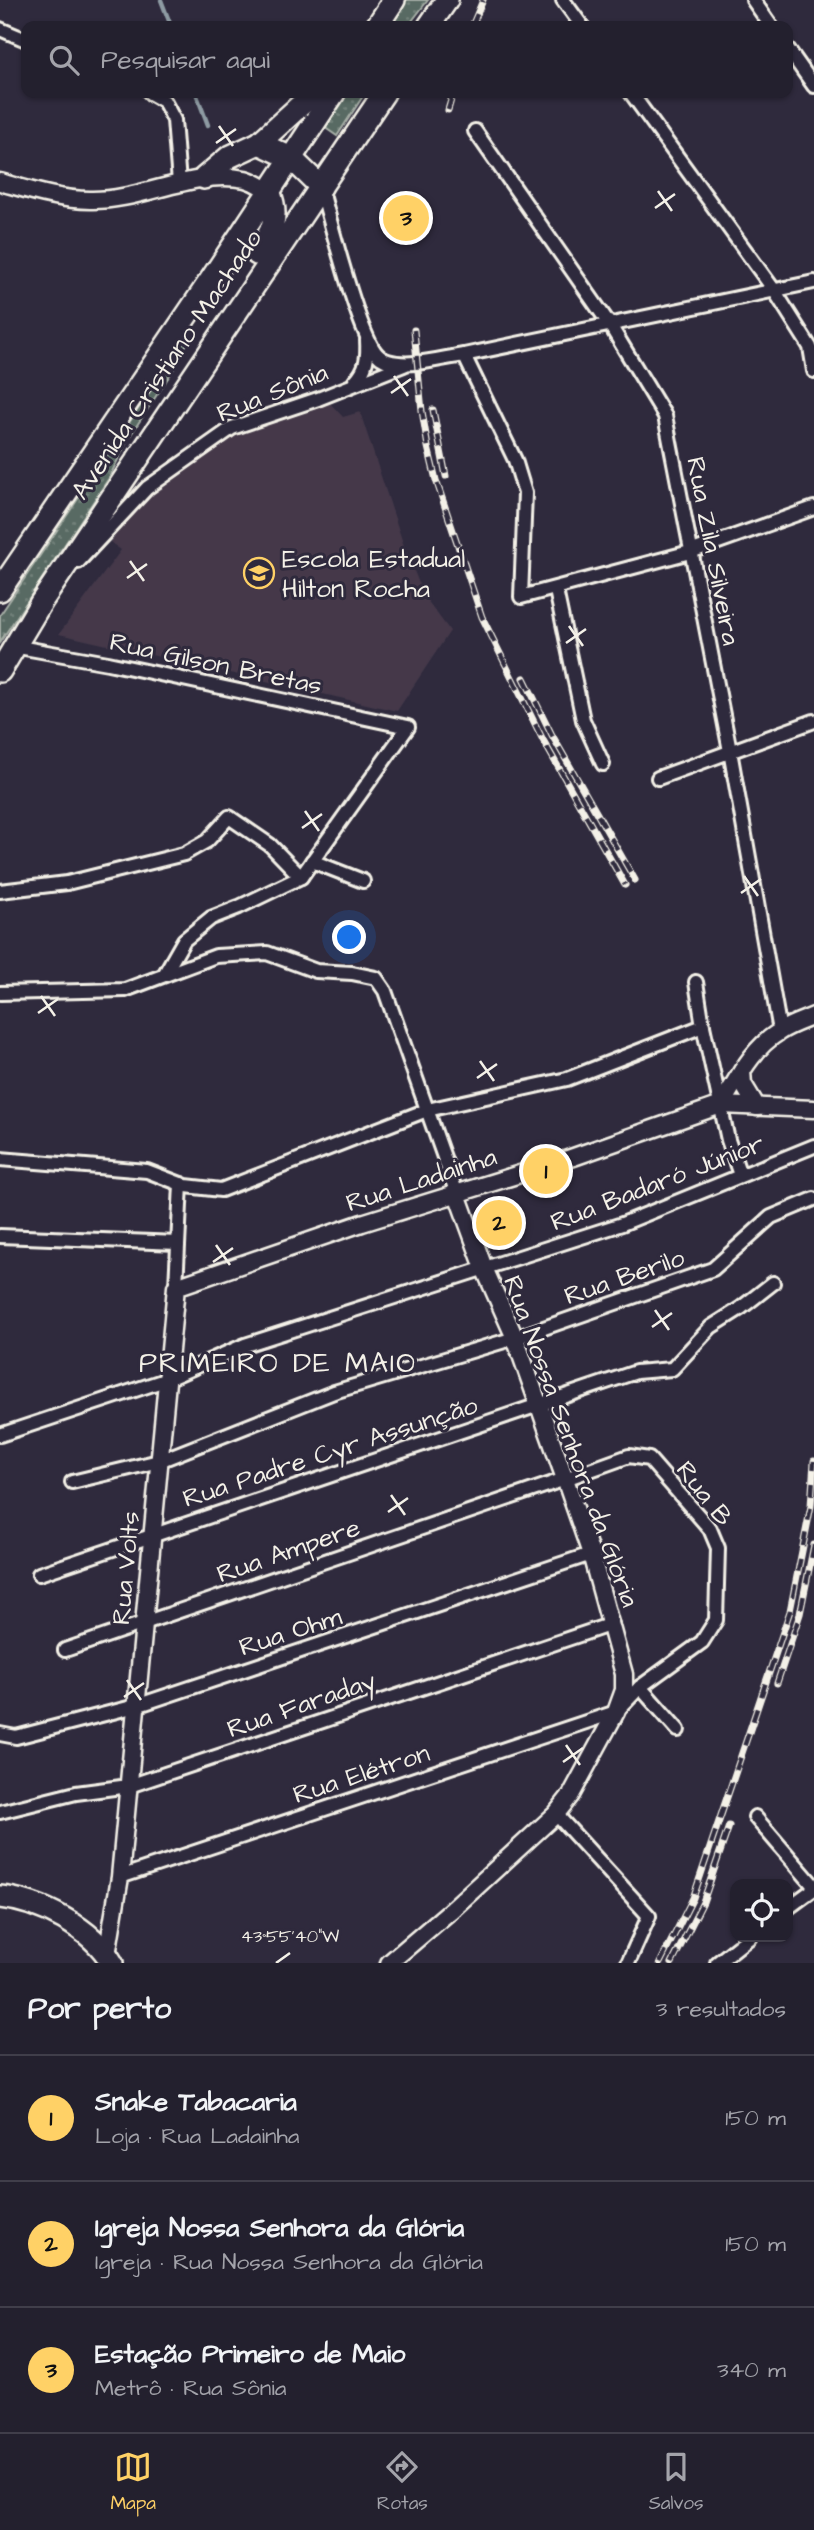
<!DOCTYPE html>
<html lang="pt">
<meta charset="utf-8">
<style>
body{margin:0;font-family:"Architects Daughter",sans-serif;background:#2f2d3a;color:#f1f3f6}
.controls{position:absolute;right:21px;bottom:21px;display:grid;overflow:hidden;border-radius:14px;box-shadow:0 2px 5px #0004}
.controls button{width:63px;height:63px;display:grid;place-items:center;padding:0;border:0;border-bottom:2px solid #403e4a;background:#23202e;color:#f1f3f6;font:35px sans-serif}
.you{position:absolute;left:350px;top:938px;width:24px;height:24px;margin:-18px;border:5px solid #fff;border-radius:50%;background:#1a73e8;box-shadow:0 0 0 10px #1a73e833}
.badge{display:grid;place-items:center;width:46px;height:46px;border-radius:50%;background:#ffd166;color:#111;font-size:23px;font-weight:700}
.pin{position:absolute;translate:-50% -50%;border:4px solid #fff;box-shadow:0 2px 7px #0006}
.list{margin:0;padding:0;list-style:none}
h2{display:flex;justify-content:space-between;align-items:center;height:91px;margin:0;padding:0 28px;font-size:30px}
h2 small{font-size:23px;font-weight:400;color:#a3a3aa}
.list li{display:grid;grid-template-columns:46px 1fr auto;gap:21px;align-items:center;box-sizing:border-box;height:126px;padding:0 28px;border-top:2px solid #403e4a}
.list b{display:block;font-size:26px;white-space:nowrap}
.list p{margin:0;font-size:23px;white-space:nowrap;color:#a3a3aa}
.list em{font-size:23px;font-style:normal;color:#a3a3aa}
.icon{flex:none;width:38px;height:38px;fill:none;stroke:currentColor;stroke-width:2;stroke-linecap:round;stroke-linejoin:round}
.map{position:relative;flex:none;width:814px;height:1963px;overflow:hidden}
.search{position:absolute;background:#23202e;box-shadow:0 2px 5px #0004;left:21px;right:21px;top:21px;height:77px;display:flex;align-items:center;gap:18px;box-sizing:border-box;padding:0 24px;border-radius:14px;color:#a3a3aa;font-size:26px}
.sheet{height:469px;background:#23202e}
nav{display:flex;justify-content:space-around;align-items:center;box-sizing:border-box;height:98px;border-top:2px solid #403e4a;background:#23202e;font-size:19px;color:#a3a3aa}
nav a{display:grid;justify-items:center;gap:4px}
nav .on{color:#ffd166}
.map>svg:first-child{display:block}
.built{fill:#44394a}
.grass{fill:url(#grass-dots);stroke:#a6aea6;stroke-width:2}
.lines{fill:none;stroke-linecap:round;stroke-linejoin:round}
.stream{stroke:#8e9ba3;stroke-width:4.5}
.street-casing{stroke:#f4f1e8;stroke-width:18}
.secondary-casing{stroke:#f4f1e8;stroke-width:21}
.highway-casing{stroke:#f4f1e8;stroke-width:26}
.street{stroke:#2f2a3d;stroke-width:12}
.secondary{stroke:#2f2a3d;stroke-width:16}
.highway{stroke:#2f2a3d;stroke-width:21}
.rail-casing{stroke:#f4f1e8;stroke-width:7}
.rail{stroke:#2f2a3d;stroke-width:4.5;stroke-dasharray:13;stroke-linecap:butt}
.ticks{fill:none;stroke:#f4f1e8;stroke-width:2.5}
.labels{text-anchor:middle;stroke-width:6;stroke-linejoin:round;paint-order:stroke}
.street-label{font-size:26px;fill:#f4f1e8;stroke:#2f2a3d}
.poi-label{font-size:26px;fill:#f4f1e8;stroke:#2f2a3d;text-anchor:start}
.neighbourhood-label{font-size:28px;letter-spacing:2px;fill:#f4f1e8;stroke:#2f2a3d}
.ticks-label{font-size:18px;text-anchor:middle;fill:#f4f1e8;stroke:#2f2a3d;stroke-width:6;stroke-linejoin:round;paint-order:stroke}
</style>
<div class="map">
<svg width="814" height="1963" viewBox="0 0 814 1963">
<defs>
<pattern id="grass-dots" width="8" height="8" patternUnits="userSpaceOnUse" patternTransform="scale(1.75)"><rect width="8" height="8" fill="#596a63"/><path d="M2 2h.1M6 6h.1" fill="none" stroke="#718079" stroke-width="1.8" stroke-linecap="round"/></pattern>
</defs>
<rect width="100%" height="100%" fill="#2f2a3d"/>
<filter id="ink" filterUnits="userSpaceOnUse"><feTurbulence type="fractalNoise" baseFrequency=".0143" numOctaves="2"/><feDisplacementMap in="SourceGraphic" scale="14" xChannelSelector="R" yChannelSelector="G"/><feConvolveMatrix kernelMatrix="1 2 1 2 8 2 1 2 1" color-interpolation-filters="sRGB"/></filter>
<g filter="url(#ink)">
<path class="built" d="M327,400L343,417L360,412L403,543L424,596L450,631L397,711L59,634L121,550L110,542L150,491L236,436Z"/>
<g class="grass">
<path d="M402,0H428L408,26H386Z"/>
<path d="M346,93H365L337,136L324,127Z"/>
<path d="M184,341L187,343L177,364L128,439L109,478L0,642V615Z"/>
</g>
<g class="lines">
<g class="stream">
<path d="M161,0L171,26"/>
<path d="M196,93L208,125"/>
</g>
<g class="street-casing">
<g id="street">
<path d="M563,0L582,26"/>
<path d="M753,0L771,26"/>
<path d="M0,29L26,40"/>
<path d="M788,49L814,86"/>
<path d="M150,93L164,101L174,120L179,183"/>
<path d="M631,93L774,290L810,347L814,371"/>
<path d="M475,131L610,325L665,416L730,751L780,1031"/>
<path d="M321,187C329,216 360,341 379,356C381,358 385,360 388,361C410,368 442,358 464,355L814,282"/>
<path d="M464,355L515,460L525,493L521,597L690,552L814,508"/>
<path d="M355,381C367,369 368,356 367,340"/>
<path d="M78,562L147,488L232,428L318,399L404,365"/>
<path d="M556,590L583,720L603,764"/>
<path d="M13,646L108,663L408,727L301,877L239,907L211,918L184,940L164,975"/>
<path d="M658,778L814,721"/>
<path d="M312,861L363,881"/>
<path d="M0,891L67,883L184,854L207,841L229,817L270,845L301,877"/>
<path d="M0,993L125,990L216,956L267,953L316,971L352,973L376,978L385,991L457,1194"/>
<path d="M703,1026L728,1140L740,1175"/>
<path d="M0,1159L147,1171L186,1186L221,1190L427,1110L567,1079L703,1026L696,982"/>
<path d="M0,1236L178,1243"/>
<path d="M176,1287L181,1184"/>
<path d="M0,1435L165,1380L245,1345L622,1224L814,1146"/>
<path d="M72,1482L159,1461L334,1392L515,1338L713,1269L771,1217L814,1199"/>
<path d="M39,1574L636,1372L672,1369L711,1327L741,1308L773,1283"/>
<path d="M65,1650L565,1479L629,1456L649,1459L710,1529L718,1548L716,1620L702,1642L640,1687L616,1712L120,1877"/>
<path d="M640,1687L678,1730"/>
<path d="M0,1734L16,1737L136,1706L591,1554"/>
<path d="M0,1812L76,1793L129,1786L612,1624"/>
<path d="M556,1814L649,1916L628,1963"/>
<path d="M755,1817L814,1886"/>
<path d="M788,1908L814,1889"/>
<path d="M717,1963L750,1937"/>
</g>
</g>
<g class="secondary-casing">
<g id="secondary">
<path d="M0,182C29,190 60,200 90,200C143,201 192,169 245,179C254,181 262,187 269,191"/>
<path d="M742,1071L743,1084L757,1107"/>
<path d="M721,1105C737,1080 752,1048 779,1032C789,1025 802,1021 814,1016"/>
<path d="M107,1955L120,1877L176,1287L362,1223L565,1160L721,1105L814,1109"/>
<path d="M389,1963L450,1911L556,1814L571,1795L616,1712L624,1690V1674L591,1554L565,1479L515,1338L484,1268L457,1194"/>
</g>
</g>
<g class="highway-casing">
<g id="highway">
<path d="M377,26L394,0"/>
<path d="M429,26L447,0"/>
<path d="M259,143L291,158L321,187"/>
<path d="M204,178L229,157L259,143L314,93"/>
<path d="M257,254C272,232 280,217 269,191"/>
<path d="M0,590L210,281L334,93"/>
<path d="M0,671L42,601L384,93"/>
<path d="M0,1897C40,1901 92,1928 112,1963"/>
</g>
</g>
<use href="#street" class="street"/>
<use href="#secondary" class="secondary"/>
<use href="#highway" class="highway"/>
<g class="rail-casing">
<g id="rail">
<path d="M472,26L483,0"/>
<path d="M448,110L453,93"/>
<path d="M414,330L422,411L428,447L436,480L482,617L543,740L625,885"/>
<path d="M433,410L446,476"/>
<path d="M524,678L552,735L635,880"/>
<path d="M777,1683L800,1614L814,1545"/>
<path d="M660,1963L693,1898L790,1611L811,1506L814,1461"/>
<path d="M672,1963L703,1902L729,1826"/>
</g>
</g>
<use href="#rail" class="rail"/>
</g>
</g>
<path class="ticks" d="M219,126L233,146M216,143L236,129M658,191L672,211M655,208L675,194M394,376L408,396M391,393L411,379M130,561L144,581M127,578L147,564M569,626L583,646M566,643L586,629M305,811L319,831M302,828L322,814M744,876L758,896M741,893L761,879M41,996L55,1016M38,1013L58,999M480,1061L494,1081M477,1078L497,1064M216,1245L230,1265M213,1262L233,1248M655,1310L669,1330M652,1327L672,1313M391,1495L405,1515M388,1512L408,1498M127,1680L141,1700M124,1697L144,1683M566,1745L580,1765M563,1762L583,1748M276,1963L290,1953"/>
<defs>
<g id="school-ring" transform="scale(1.575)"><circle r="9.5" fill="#2f2a3d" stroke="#ffd166" stroke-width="1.5"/><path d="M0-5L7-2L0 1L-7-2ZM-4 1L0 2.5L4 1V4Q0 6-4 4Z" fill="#ffd166"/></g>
</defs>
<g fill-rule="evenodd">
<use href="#school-ring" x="259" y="573"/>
</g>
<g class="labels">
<g class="street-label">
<text transform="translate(166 364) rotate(-56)" y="9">Avenida Cristiano Machado</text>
<text transform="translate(272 392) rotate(-22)" y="9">Rua Sônia</text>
<text transform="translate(714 551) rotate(79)" y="9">Rua Zila Silveira</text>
<text transform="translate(216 663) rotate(12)" y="9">Rua Gilson Bretas</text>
<text transform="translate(421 1179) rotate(-18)" y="9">Rua Ladainha</text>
<text transform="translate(657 1182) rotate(-21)" y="9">Rua Badaró Júnior</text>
<text transform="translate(624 1276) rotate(-19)" y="9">Rua Berilo</text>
<text transform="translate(572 1441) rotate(70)" y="9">Rua Nossa Senhora da Glória</text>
<text transform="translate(330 1451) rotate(-18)" y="9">Rua Padre Cyr Assunção</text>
<text transform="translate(705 1493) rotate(52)" y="9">Rua B</text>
<text transform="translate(288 1550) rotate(-19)" y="9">Rua Ampere</text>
<text transform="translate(125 1568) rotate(-85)" y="9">Rua Volts</text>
<text transform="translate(290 1631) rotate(-18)" y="9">Rua Ohm</text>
<text transform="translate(301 1704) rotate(-19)" y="9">Rua Faraday</text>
<text transform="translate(361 1773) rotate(-18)" y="9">Rua Elétron</text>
</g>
<g class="poi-label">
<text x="282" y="567">Escola Estadual<tspan x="282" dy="30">Hilton Rocha</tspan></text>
</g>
<g class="neighbourhood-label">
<text x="278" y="1372">PRIMEIRO DE MAIO</text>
</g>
</g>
<g class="ticks-label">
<text x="290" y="1942">43°55'40"W</text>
</g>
</svg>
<div class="controls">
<button><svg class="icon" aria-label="locate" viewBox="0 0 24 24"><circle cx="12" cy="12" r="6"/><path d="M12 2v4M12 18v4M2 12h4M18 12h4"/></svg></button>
</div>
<div class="you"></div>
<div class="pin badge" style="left:546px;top:1171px">1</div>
<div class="pin badge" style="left:499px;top:1223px">2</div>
<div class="pin badge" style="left:406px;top:218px">3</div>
<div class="search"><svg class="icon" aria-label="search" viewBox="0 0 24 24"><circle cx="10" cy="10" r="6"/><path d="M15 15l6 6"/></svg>Pesquisar aqui</div>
</div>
<section class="sheet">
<h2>Por perto<small>3 resultados</small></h2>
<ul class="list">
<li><span class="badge">1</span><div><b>Snake Tabacaria</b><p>Loja · Rua Ladainha</p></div><em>150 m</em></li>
<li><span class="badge">2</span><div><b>Igreja Nossa Senhora da Glória</b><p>Igreja · Rua Nossa Senhora da Glória</p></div><em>150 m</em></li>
<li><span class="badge">3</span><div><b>Estação Primeiro de Maio</b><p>Metrô · Rua Sônia</p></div><em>340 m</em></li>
</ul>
</section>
<nav>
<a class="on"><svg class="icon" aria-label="map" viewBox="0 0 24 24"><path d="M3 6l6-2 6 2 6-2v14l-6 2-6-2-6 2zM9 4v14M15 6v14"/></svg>Mapa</a>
<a><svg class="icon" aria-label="directions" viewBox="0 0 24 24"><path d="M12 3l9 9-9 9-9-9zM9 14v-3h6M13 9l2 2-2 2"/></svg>Rotas</a>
<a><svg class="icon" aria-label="saved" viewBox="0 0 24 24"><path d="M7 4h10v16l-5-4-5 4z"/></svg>Salvos</a>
</nav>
